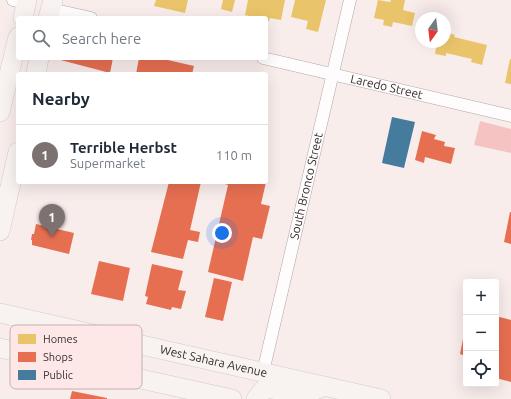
<!DOCTYPE html>
<meta charset="utf-8">
<style>
body{margin:0;font-family:Ubuntu,sans-serif;background:#f2f2f3;color:#1f2937}
.controls{position:absolute;right:12px;bottom:12px;display:grid;overflow:hidden;border-radius:4px;box-shadow:0 4px 16px #0002}
.controls button{width:36px;height:36px;display:grid;place-items:center;padding:0;border:0;border-bottom:1px solid #e0e1e3;background:#fff;color:#1f2937;font:20px sans-serif}
.compass{position:absolute;left:415px;top:12px;width:36px;height:36px;border-radius:50%;background:#fff;box-shadow:0 4px 16px #0002;rotate:194deg}
.you{position:absolute;left:222px;top:233px;width:14px;height:14px;margin:-10px;border:3px solid #fff;border-radius:50%;background:#1a73e8;box-shadow:0 0 0 6px #1a73e833}
.badge{display:grid;place-items:center;width:26px;height:26px;border-radius:50%;background:#7c7271;color:#fff;font-size:13px;font-weight:700}
.pin{position:absolute;translate:-50% -33px;filter:drop-shadow(0 1px 2px #0008)}
.pin::after{content:'';position:absolute;top:21px;width:14px;height:12px;background:inherit;clip-path:polygon(0 0,100% 0,50% 100%)}
.list{margin:0;padding:0;list-style:none}
h2{display:flex;justify-content:space-between;align-items:center;height:52px;margin:0;padding:0 16px;font-size:17px}
h2 small{font-size:13px;font-weight:400;color:#747a83}
.list li{display:grid;grid-template-columns:26px 1fr auto;gap:12px;align-items:center;box-sizing:border-box;height:60px;padding:0 16px;border-top:1px solid #e0e1e3}
.list b{display:block;font-size:15px;white-space:nowrap}
.list p{margin:0;font-size:13px;white-space:nowrap;color:#747a83}
.list em{font-size:13px;font-style:normal;color:#747a83}
.icon{flex:none;width:22px;height:22px;fill:none;stroke:currentColor;stroke-width:2;stroke-linecap:round;stroke-linejoin:round}
.map{position:relative;flex:none;width:511px;height:399px;overflow:hidden}
.search{position:absolute;background:#fff;box-shadow:0 4px 16px #0002;left:16px;top:16px;width:252px;height:44px;display:flex;align-items:center;gap:10px;box-sizing:border-box;padding:0 14px;border-radius:4px;color:#747a83;font-size:15px}
.panel{position:absolute;background:#fff;box-shadow:0 4px 16px #0002;left:16px;top:72px;width:252px;height:112px;border-radius:4px}
.map>svg:first-child{display:block}
.green{fill:#f5c4c2}
.homes{fill:#e9c46a}
.shops{fill:#e76f51}
.public{fill:#457b9d}
.lines{fill:none;stroke-linecap:round;stroke-linejoin:round}
.street-casing{stroke:#b2a9a8;stroke-width:13}
.primary-casing{stroke:#d1cbca;stroke-width:20}
.street{stroke:#fefcfc;stroke-width:12}
.primary{stroke:#f8f2f1;stroke-width:19}
.labels{text-anchor:middle;stroke-width:4;stroke-linejoin:round;paint-order:stroke}
.street-label{font-size:12px;fill:#382f2f;stroke:#fee8e7}
.key{fill:#fee8e7;stroke:#c3b0b0;stroke-width:1}
.key-label{font-size:11px;fill:#382f2f}
</style>
<div class="map">
<svg width="511" height="399" viewBox="0 0 511 399">
<rect width="100%" height="100%" fill="#f9edec"/>
<path class="green" d="M480,121L511,129V153L474,145Z"/>
<g class="homes">
<path d="M156,0H188L185,13L154,6Z"/>
<path d="M223,0H235L232,12L221,9Z"/>
<path d="M248,0H285L281,20L270,18L269,21L266,20V18H258L245,15Z"/>
<path d="M295,0H326L318,32L306,29L308,21L291,17Z"/>
<path d="M378,0L390,2L391,0H405L403,10L415,13L412,26L393,22L392,27L383,25L384,20L374,18Z"/>
<path d="M445,32L455,35L454,37L487,45L482,65L471,62L472,59L446,53V56L435,54L437,42H445Z"/>
<path d="M510,59H511V84L505,83Z"/>
</g>
<g class="shops">
<path d="M53,58H113L110,73Z"/>
<path d="M139,58H159L194,66L192,74H136Z"/>
<path d="M422,131L436,135L434,139L445,142L444,146L455,148L451,164L425,157L424,163L415,160Z"/>
<path d="M169,182H201L190,230L200,232L198,242L188,240L183,259L151,252Z"/>
<path d="M219,182H266L261,204L270,206L262,239L253,237L243,281L208,272L228,185Z"/>
<path d="M510,212H511V244L504,242Z"/>
<path d="M36,224L74,233L69,254L32,245V240H31L32,234H34Z"/>
<path d="M99,261L130,268L123,301L91,294Z"/>
<path d="M152,264L183,271L178,290L186,291L181,309L172,307L171,310L146,304L148,297L145,296Z"/>
<path d="M214,278L232,282L223,321L205,317Z"/>
<path d="M496,316L511,320V382L496,378Z"/>
<path d="M465,329H466V356L460,354Z"/>
<path d="M72,391L107,398V399H70Z"/>
</g>
<path class="public" d="M392,117L415,122L404,168L382,163Z"/>
<g class="lines">
<g class="street-casing">
<g id="street">
<path d="M13,0L26,3"/>
<path d="M51,9L91,18"/>
<path id="s1" d="M263,58L511,116"/>
<path id="s2" d="M263,372L350,0"/>
</g>
</g>
<g class="primary-casing">
<g id="primary">
<path d="M23,18L27,0"/>
<path d="M48,18L53,0"/>
<path d="M36,74L39,58"/>
<path d="M0,112L18,37"/>
<path d="M0,231L18,152"/>
<path id="s3" d="M0,313L381,399"/>
<path d="M0,348L232,399"/>
<path d="M256,399L264,389L267,388L302,395L325,386"/>
</g>
</g>
<use href="#street" class="street"/>
<use href="#primary" class="primary"/>
</g>
<g class="labels">
<g class="street-label">
<text dy="4" stroke="none"><textPath href="#s1" startOffset="127">Laredo Street</textPath></text>
<text dy="4" stroke="none"><textPath href="#s2" startOffset="191">South Bronco Street</textPath></text>
<text dy="4" stroke="none"><textPath href="#s3" startOffset="219">West Sahara Avenue</textPath></text>
</g>
</g>
<rect x="10" y="325" width="132" height="64" rx="6" class="key"/>
<rect x="18" y="334" width="18" height="10" fill="#e9c46a"/>
<rect x="18" y="352" width="18" height="10" fill="#e76f51"/>
<rect x="18" y="370" width="18" height="10" fill="#457b9d"/>
<g class="key-label">
<text x="43" y="343">Homes</text>
<text x="43" y="361">Shops</text>
<text x="43" y="379">Public</text>
</g>
</svg>
<div class="controls">
<button>+</button>
<button>−</button>
<button><svg class="icon" aria-label="locate" viewBox="0 0 24 24"><circle cx="12" cy="12" r="6"/><path d="M12 2v4M12 18v4M2 12h4M18 12h4"/></svg></button>
</div>
<svg class="compass" viewBox="-18 -18 36 36"><path d="M0-13l5 13h-10z" fill="#e53935"/><path d="M0 13l5-13h-10z" fill="#747a83"/></svg>
<div class="you"></div>
<div class="pin badge" style="left:52px;top:237px">1</div>
<div class="search"><svg class="icon" aria-label="search" viewBox="0 0 24 24"><circle cx="10" cy="10" r="6"/><path d="M15 15l6 6"/></svg>Search here</div>
<section class="panel">
<h2>Nearby<small></small></h2>
<ul class="list">
<li><span class="badge">1</span><div><b>Terrible Herbst</b><p>Supermarket</p></div><em>110 m</em></li>
</ul>
</section>
</div>
